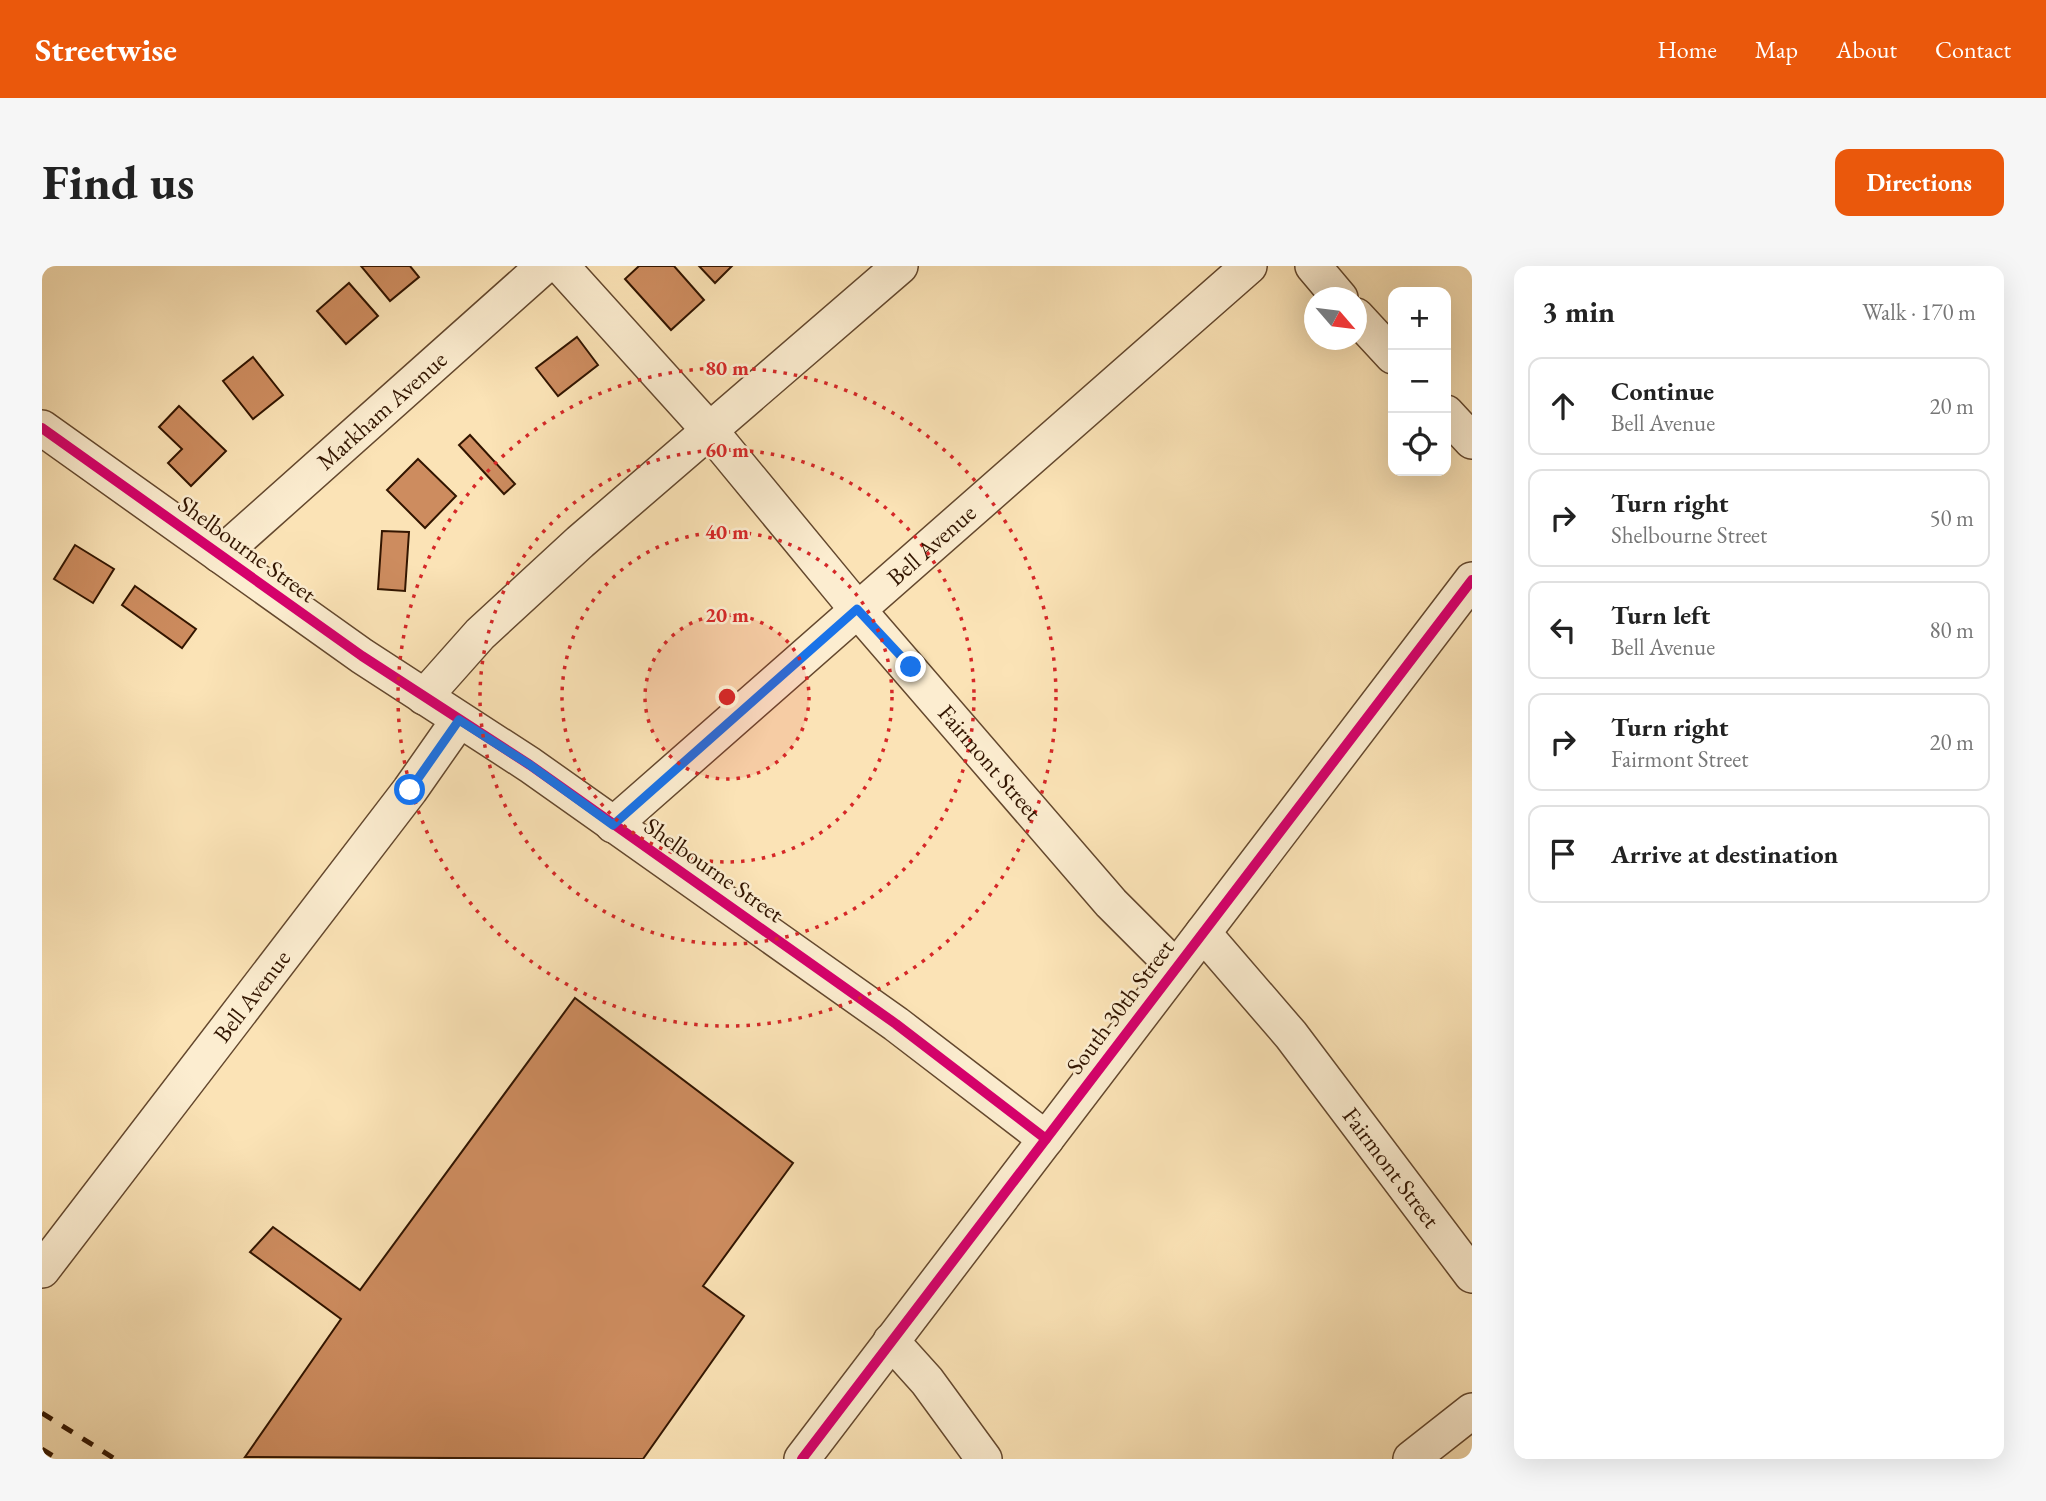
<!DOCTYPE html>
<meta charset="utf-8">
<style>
body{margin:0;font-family:"EB Garamond",serif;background:#f6f6f6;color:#222}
.controls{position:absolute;right:21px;top:21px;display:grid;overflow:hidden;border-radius:14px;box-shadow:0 7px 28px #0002}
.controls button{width:63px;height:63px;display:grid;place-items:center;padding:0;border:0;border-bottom:2px solid #e0e0e0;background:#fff;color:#222;font:35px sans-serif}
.compass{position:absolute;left:1262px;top:21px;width:63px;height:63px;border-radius:50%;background:#fff;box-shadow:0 7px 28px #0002;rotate:118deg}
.stop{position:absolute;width:21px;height:21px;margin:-16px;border:5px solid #1a73e8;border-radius:50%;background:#fff}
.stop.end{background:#1a73e8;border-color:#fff;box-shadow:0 2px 7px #0008}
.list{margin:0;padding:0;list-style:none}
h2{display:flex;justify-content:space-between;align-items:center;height:91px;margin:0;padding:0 28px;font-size:30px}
h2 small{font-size:23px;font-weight:400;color:#767676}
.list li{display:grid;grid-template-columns:46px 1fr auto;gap:21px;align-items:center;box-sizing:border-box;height:98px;margin:0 14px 14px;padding:0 14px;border:2px solid #e0e0e0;border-radius:14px}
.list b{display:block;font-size:26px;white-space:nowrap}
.list p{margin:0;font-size:23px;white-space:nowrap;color:#767676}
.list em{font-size:23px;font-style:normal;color:#767676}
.icon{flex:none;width:38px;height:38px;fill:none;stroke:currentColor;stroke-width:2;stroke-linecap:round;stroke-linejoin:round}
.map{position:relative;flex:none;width:1430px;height:1193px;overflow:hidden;border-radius:14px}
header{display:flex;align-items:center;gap:42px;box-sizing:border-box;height:98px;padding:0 35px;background:#ea580c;color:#fff}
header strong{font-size:33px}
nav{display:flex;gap:38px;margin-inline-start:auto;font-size:24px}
.intro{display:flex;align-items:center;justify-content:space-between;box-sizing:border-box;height:168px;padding:0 42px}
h1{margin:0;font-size:49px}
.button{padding:18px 32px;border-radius:14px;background:#ea580c;color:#fff;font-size:24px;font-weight:700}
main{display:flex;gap:42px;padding:0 42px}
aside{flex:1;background:#fff;border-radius:14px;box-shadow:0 7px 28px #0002}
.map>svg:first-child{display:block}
.building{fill:#cd8c5f;stroke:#321500;stroke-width:2}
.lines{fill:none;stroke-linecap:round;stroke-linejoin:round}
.minor-casing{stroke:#64482e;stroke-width:38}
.minor{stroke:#fcedd0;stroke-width:35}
.rail{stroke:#321500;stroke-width:5;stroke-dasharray:12 12;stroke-linecap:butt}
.cycleway-casing{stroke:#fcedd0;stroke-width:15}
.cycleway{stroke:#d6006c;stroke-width:10}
.route{stroke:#1a73e8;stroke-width:9}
.ring{fill:none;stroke:#d62828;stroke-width:3.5;stroke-dasharray:3.5 7}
.labels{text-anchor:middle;stroke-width:5;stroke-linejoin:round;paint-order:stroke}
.street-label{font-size:24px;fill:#321500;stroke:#fcedd0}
.centre{fill:#d62828;stroke:#fcedd0;stroke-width:3.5}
.ring-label{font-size:21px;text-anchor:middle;font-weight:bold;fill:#d62828;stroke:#fcedd0;stroke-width:5;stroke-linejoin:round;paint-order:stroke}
</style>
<header>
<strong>Streetwise</strong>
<nav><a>Home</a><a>Map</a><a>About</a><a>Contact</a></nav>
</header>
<div class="intro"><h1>Find us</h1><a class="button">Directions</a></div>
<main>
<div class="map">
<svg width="1430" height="1193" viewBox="0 0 1430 1193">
<rect width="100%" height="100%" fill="#fbe3b6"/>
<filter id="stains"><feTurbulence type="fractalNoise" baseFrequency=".00286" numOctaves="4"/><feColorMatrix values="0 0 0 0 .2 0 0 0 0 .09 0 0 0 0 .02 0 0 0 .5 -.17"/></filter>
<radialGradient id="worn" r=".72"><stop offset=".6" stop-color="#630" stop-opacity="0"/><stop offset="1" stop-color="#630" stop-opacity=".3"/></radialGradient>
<g class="building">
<path d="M319,0H368L377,11L348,35Z"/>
<path d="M597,0H632L662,34L629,64L583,13Z"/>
<path d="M657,0H690L673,17Z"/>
<path d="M307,17L336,50L304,78L275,45Z"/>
<path d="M535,71L556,99L516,130L494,102Z"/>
<path d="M211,91L241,129L211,153L181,115Z"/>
<path d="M137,140L184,185L149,220L126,197L140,183L117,161Z"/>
<path d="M428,169L473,218L462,228L417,179Z"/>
<path d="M376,193L414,230L383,262L345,224Z"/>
<path d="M340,265L367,266L363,325L336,323Z"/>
<path d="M33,279L72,303L51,337L12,313Z"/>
<path d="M93,320L154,363L140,382L80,339Z"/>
<path d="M533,732L751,897L661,1020L702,1050L601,1193L203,1191L299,1053L208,986L231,961L318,1024Z"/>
</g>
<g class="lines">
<g class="minor-casing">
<g id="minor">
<path id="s1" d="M519,0L669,166L815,343L1069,637L1134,702"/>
<path d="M1271,0L1298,32"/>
<path d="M1314,50L1351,90"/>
<path d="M1404,147L1430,175"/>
<path d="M0,162L320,390L488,499L854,758L1004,873"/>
<path id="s2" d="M178,289L502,0"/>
<path d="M382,431L438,368L538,276L858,0"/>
<path id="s3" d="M571,559L1207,0"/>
<path id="s4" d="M1161,667L1249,769L1430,1009"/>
<path id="s5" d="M0,1004L368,524L417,454"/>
<path d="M849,1075L885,1115L942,1193"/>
<path d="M760,1193L1430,314"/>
<path d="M1369,1193L1430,1145"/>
</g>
</g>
<use href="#minor" class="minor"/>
<g class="rail">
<path d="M0,1147L73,1193"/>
<path d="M0,1183L16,1193"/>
</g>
<g class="cycleway-casing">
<g id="cycleway">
<path d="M0,162L320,390L488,499L854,758L1004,873"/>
<path d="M760,1193L1430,314"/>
</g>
</g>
<use href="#cycleway" class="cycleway"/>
</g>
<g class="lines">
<path class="route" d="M368,524L417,454L488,499L571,559L815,343L869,401"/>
</g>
<circle cx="685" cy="431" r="82" fill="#d62828" fill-opacity=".12"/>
<g class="ring">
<circle cx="685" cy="431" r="82"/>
<circle cx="685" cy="431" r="165"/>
<circle cx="685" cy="431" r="247"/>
<circle cx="685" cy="431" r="329"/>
</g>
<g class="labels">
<g class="street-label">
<text dy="8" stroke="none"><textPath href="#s2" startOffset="217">Markham Avenue</textPath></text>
<text dy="8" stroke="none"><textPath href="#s3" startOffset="424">Bell Avenue</textPath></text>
<text transform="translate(205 283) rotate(36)" y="8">Shelbourne Street</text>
<text dy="8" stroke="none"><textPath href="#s1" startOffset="656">Fairmont Street</textPath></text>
<text transform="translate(672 604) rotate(35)" y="8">Shelbourne Street</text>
<text dy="8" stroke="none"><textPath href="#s5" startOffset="345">Bell Avenue</textPath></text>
<text transform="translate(1078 741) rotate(-53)" y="8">South 30th Street</text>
<text dy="8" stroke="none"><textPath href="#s4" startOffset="301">Fairmont Street</textPath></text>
</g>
</g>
<circle cx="685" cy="431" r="10" class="centre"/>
<g class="ring-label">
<text x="685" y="109">80 m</text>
<text x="685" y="191">60 m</text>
<text x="685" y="273">40 m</text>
<text x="685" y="356">20 m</text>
</g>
<rect width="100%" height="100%" filter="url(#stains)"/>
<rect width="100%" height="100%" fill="url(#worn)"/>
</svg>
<div class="controls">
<button>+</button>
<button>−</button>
<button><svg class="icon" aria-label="locate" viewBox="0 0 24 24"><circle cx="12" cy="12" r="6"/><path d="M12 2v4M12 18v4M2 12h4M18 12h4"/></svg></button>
</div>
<svg class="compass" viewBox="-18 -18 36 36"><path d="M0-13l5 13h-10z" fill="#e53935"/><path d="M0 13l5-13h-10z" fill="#767676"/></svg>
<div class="stop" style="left:368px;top:524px"></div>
<div class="stop end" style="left:869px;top:401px"></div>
</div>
<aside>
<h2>3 min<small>Walk · 170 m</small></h2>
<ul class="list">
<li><svg class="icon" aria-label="ahead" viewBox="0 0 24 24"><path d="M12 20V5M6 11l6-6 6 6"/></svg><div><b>Continue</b><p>Bell Avenue</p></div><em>20 m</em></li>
<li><svg class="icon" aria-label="right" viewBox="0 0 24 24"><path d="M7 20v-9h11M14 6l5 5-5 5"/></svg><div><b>Turn right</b><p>Shelbourne Street</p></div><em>50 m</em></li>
<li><svg class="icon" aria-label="left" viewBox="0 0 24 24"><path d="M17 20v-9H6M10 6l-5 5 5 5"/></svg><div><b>Turn left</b><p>Bell Avenue</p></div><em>80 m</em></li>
<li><svg class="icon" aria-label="right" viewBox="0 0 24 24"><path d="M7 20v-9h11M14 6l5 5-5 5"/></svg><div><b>Turn right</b><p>Fairmont Street</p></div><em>20 m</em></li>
<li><svg class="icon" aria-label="arrive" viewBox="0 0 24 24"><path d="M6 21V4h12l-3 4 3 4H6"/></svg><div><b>Arrive at destination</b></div></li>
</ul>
</aside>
</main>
